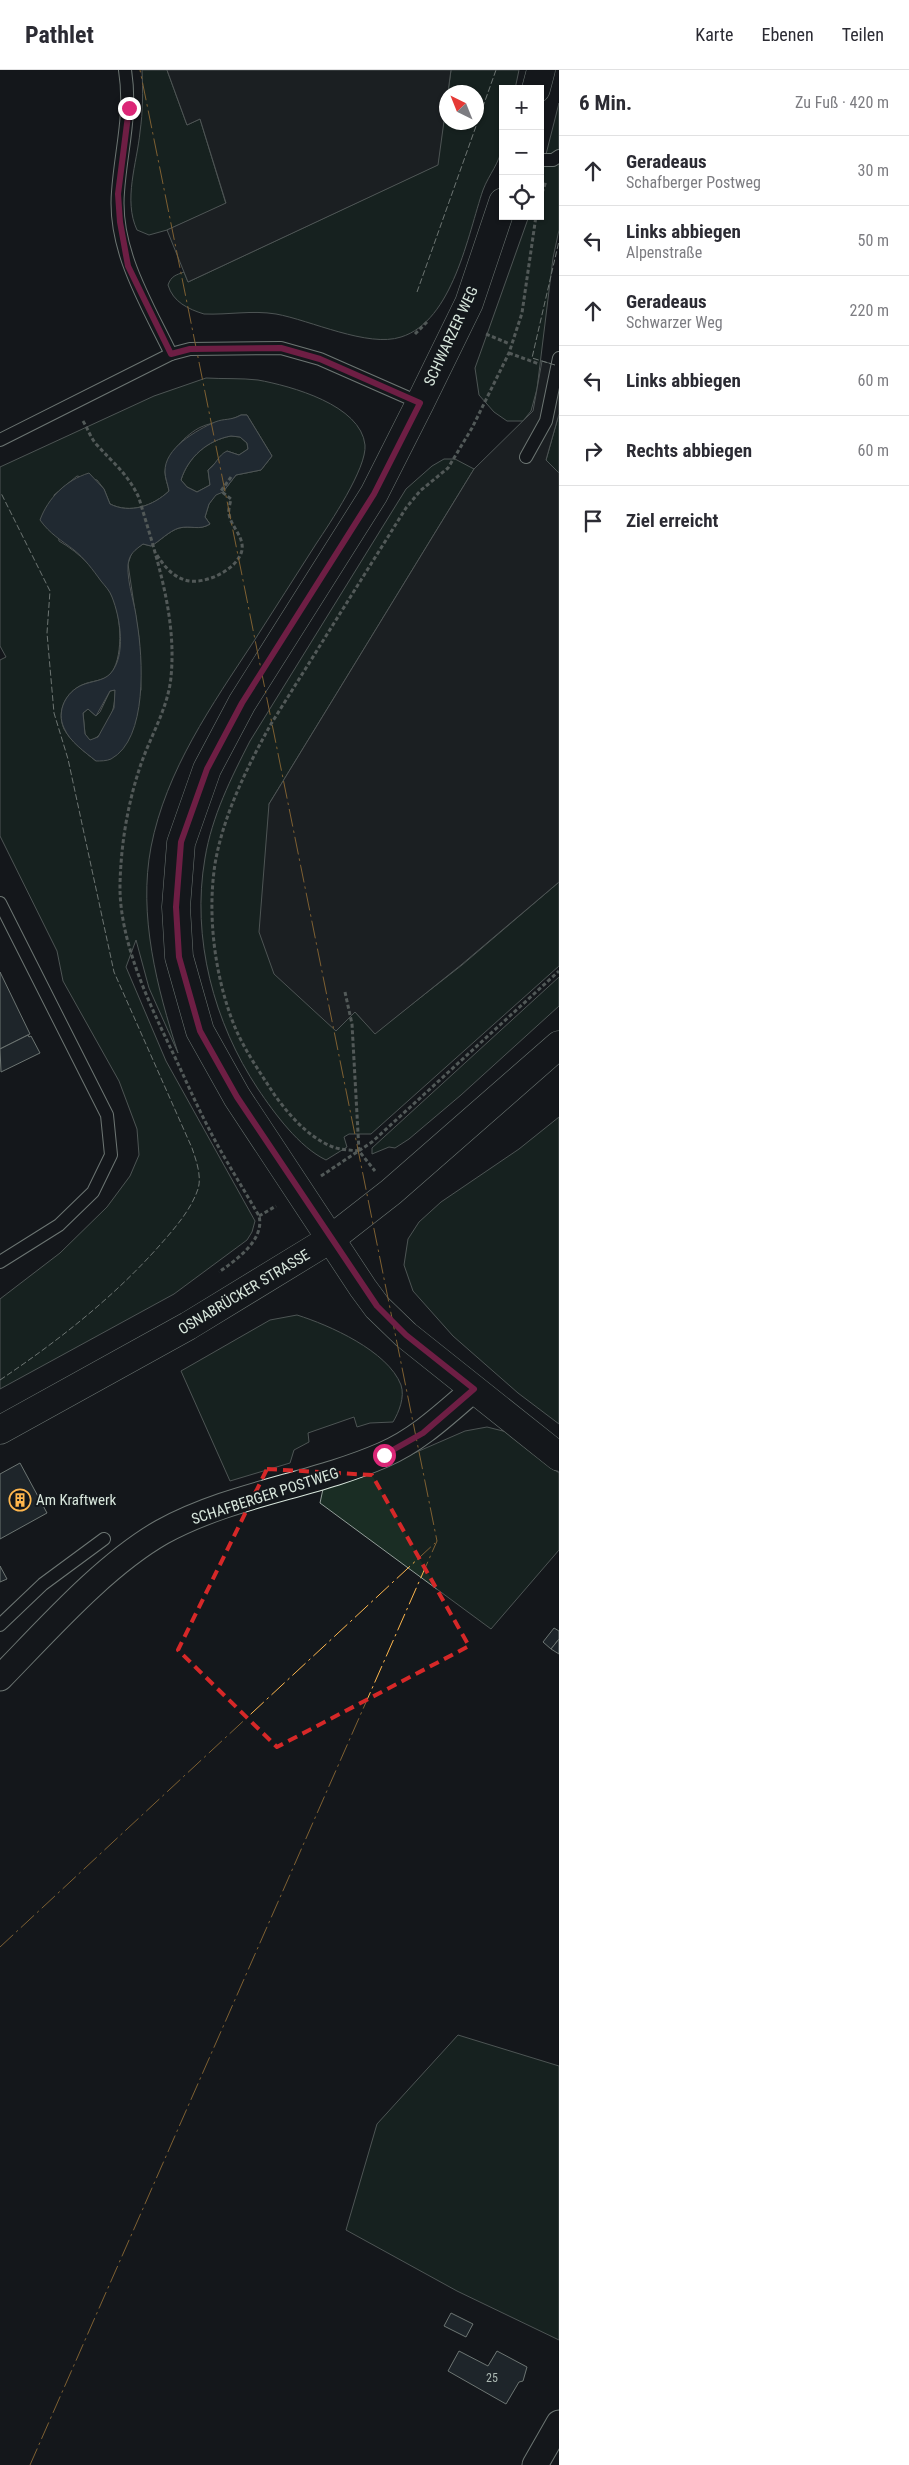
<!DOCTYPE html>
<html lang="de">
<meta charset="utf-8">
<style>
body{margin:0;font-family:"Roboto Condensed",sans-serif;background:#f7f7f7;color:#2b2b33}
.controls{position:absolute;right:15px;top:15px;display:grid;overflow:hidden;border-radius:0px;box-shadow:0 1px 4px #0004}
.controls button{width:45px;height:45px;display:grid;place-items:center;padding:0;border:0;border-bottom:1px solid #e1e1e2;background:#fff;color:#2b2b33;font:25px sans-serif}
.compass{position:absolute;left:439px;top:15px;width:45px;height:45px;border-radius:50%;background:#fff;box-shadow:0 1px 4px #0004;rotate:317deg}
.stop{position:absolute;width:15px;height:15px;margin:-11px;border:4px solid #db2777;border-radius:50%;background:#fff}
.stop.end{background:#db2777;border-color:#fff;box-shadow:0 1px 5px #0008}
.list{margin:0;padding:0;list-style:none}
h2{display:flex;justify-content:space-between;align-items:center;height:65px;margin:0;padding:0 20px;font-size:21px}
h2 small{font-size:16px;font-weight:400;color:#7c7c81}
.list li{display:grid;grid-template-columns:32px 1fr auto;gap:15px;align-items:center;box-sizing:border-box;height:70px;padding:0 20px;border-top:1px solid #e1e1e2}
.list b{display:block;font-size:19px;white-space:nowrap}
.list p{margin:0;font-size:16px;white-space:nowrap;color:#7c7c81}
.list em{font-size:16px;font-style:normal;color:#7c7c81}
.icon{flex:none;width:28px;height:28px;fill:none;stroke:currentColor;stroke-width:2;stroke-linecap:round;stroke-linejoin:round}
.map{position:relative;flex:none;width:559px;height:2395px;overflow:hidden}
header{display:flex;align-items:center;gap:30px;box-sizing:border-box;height:70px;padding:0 25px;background:#fff;border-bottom:1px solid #e1e1e2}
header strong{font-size:24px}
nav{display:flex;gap:28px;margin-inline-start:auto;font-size:18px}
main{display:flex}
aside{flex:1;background:#fff}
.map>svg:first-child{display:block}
.green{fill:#1a2d24;stroke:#939e99;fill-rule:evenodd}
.parking{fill:#24282b;stroke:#939e99}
.water{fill:#2f3f4d;stroke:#939e99;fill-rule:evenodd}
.building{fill:#2c363c;stroke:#d8e6dc}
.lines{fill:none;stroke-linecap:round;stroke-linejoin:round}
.service-casing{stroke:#d8e6dc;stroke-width:14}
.minor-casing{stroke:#d8e6dc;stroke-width:27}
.tertiary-casing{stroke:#d8e6dc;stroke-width:29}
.secondary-casing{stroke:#d8e6dc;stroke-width:29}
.path{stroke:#9da8a2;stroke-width:3;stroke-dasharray:4 2.5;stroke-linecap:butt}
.service{stroke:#14181c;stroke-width:12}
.minor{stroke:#14181c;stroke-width:25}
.tertiary{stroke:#14181c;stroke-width:28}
.secondary{stroke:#14181c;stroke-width:28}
.fence{stroke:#d8e6dc;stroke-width:1;stroke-dasharray:6 2.5;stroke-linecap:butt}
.power{stroke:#ffb74d;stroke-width:1;stroke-dasharray:18 4 2.5 4;stroke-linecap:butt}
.route{stroke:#db2777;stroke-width:6}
.marked{fill:none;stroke:#d62828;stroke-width:4;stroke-dasharray:10 6;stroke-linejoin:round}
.labels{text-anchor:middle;stroke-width:4;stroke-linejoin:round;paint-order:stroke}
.number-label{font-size:12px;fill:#adbab4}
.street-label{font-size:15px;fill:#d8e6dc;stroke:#14181c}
.poi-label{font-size:15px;fill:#d8e6dc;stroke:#14181c;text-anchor:start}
</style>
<header>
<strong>Pathlet</strong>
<nav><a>Karte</a><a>Ebenen</a><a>Teilen</a></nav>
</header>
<main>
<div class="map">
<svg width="559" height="2395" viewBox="0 0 559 2395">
<rect width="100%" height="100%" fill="#14181c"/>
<g class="green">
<path d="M142,0H167L187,55L200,49L226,134L167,160L149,165L137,160C123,130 137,93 140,62C143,41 143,21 142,0Z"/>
<path d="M451,0H519L515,19H503C503,37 505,57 502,76C500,93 489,104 483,120C468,164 453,251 401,267C368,278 310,250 276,244C252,240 228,245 204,244C188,239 173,232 168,215C171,206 176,205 184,202L188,212L437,95L446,32L447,52H477V22H448Z"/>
<path d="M559,33V160L553,188L537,319L531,341L523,351H507L494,342L479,325L475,298L529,146H540V108Z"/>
<path d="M206,308C223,309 241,308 258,310C291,316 361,335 365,375C367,398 330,453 316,474C295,506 275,539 254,571C212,635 166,700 151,777C138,845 157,918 178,983L149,918L136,870L126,897L166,991L255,1151L252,1162L247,1170L174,1224L0,1319V1229L60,1183L107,1137L130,1106L139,1085L137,1059L119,1011L63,911L57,881L0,766V590L6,587L0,576V397L154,326ZM241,345H247L272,386L261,400L236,405L223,422L216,424L209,434L205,447L210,454C199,461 190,455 179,458C169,461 160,471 151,476L143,474L132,482L128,494L139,568L141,620L96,691C85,682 71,672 64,659C56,641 66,622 82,615C92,610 105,612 112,602C124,584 121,542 111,524C99,502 80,483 59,471L54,425L77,406L97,410L104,419L110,434C130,444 153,436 169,421C168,415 165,408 165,402C166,385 186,364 201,357C214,351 228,352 241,345Z"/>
<path d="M559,344V403L546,390Z"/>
<path d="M231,366L240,367L247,373L248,379L239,385L227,381L208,400L210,415L197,422L187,417L181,410C188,387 208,370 231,366Z"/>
<path d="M444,389H455L474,399L269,734L355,942L375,963L462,895L559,812V896L371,1064H349L344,1067L347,1077L326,1090C299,1077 275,1044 258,1019C214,953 191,868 205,788C212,746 231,708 250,671L406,419L432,396Z"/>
<path d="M115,620C116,637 108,664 90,671L85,664L83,643L88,639L96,646L100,642L110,621Z"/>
<path d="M559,907V936L461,1025L409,1069L395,1078L389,1077L372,1084V1078Z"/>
<path d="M559,1047V1354L518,1323L453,1266L413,1221L404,1195L408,1169L419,1152L441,1132L519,1079Z"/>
<path d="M297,1245C329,1255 388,1281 401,1315C405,1327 399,1342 393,1352L370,1353L357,1357L354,1347L308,1363L309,1372L294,1380L290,1393L230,1411L181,1301L270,1250Z"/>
<path d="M487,1357L507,1362L559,1403V1480L491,1559L320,1433L323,1419L389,1394L465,1361Z"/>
<path d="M458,1965L559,1996V2270L457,2221L346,2160L377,2054Z"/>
</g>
<g class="parking">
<path d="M167,0H451L438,95L188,212L167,160L226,133L200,49L187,55Z"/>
<path d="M542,291L559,296V344L546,390L559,403V812L461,895L375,964L355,942L336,961L274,904L259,862L269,734L474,399L533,341Z"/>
</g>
<path class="water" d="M241,345H247L272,386L261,400L236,405L223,422L216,425L209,434L205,447L210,454C199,461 191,455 179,458C169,461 160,471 151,476L143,474C135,480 129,484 128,495C127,514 135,533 137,552C143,588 148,669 111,689C107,691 100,691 96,691C85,682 70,672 64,658C56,641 66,622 82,615C92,611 103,611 110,604C127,586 120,547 112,527C110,521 105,516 101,511C93,500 85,489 74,480C61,470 50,464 40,450C48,428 66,410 89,403L104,419L110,434C130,444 153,436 169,421C168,415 165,408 165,402C164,378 197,360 215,352C225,348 230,351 241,345ZM231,366L240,367L247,373L248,379L239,385L227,381C218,385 216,395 208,400L210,415L197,422L187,417L181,410C188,387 208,370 231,366ZM115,620L114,638L98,667L90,670L85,664L83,643L88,639L96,646L110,621Z"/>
<g class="building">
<path d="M0,902L30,964L0,979Z"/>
<path d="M28,965L29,967L31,966L40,983L1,1002L0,979Z"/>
<path d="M20,1393L47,1443L0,1469V1404Z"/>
<path d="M0,1496L7,1509L0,1512Z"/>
<path d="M554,1558L559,1561V1569L551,1579L543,1572Z"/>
<path d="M559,1569V1584L551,1579Z"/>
<path d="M451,2243L473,2254L466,2267L444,2256Z"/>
<path d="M459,2281L488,2296L497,2281L527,2297L523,2311L519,2312L506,2334L448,2301Z"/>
</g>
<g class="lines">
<g class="service-casing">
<g id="service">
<path d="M125,0C132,45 121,78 118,122C113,180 147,234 171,284"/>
<path d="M540,90H553L559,86"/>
<path d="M0,370L171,284L190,279L281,278L320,289L420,333"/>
<path d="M526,387L546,351L559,288"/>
<path d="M0,833L107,1045L111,1085L93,1122L59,1155L0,1192"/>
<path d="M0,1555L43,1514L104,1469"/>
</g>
</g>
<g class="minor-casing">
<g id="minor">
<path d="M0,1608C47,1560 104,1495 162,1462C231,1424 312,1416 383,1385C418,1370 445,1344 474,1319"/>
<path d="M535,2395L559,2353"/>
</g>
</g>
<g class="tertiary-casing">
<g id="tertiary">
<path d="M536,19L541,0"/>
<path d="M503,132L469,233L420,333L374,424L242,633L207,699L181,773L176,837L179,887L200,961L237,1027L363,1218L377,1237L406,1265L559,1387"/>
</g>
</g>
<g class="secondary-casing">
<path id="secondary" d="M0,1360L188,1256L332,1168L391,1122L559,975"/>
</g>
<g class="path">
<path d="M540,129L546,111"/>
<path d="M415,264L427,252"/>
<path d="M486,264L510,274"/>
<path d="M509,283L539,294"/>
<path d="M83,351C88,359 91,369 97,375C114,394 128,404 139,428C156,486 177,546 171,607C168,638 151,665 141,694C128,732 121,773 120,814C119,870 148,931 172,981C184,1006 195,1032 208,1057C223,1087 242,1116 259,1146C265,1170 236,1190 219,1202"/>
<path d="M157,485C164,496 172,506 185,510C203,516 238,500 242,480C244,466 231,457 229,444C228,440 230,434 231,429L221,421L231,407"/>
<path d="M345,922L352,954L359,1081L375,1101"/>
<path d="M359,1081C351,1080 341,1080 333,1077C307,1067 285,1041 270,1018C257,998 243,977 234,955C215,907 207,846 215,794C223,746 247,697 271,654L406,438L420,421L448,398L472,358L509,283L522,243L536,146"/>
<path d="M321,1106L372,1072L559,901"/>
<path d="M259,1146L276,1136"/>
</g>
<use href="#service" class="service"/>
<use href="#minor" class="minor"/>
<use href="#tertiary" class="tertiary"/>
<use href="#secondary" class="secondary"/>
<g class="fence">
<path d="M417,222L496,0"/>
<path d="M555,295L532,288L559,171"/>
<path d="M0,1310C58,1271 113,1228 160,1175C174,1159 191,1140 198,1119C202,1106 196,1090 192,1078L114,902L68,689L54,643L47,563L50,521L1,423"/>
</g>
<g class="power">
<path d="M0,1877L435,1473"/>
<path d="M30,2395L437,1471L140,0"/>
</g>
</g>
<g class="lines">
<path class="route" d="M129,38L118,124L120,152L128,196L171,284L190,279L281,278L320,289L420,333L374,424L242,633L207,699L181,772L176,837L179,887L200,961L237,1027L377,1236L406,1265L474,1319L423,1363L384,1385"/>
</g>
<path d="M0 0H559V2395H0ZM267,1399L372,1405L469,1576L277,1677L178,1580Z" fill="#14181c" fill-opacity=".55" fill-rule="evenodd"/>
<path class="marked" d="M267,1399L372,1405L469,1576L277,1677L178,1580Z"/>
<defs>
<g id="building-ring" transform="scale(1.125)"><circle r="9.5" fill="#14181c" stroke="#ffb74d" stroke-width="1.5"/><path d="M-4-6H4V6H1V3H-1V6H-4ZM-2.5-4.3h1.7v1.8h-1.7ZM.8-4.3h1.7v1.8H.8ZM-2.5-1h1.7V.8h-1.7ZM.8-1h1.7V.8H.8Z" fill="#ffb74d"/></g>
</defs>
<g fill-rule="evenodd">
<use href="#building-ring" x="20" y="1430"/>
</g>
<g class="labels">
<g class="number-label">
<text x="492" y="2312">25</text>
</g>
<g class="street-label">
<text transform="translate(451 266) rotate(-65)" y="5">SCHWARZER WEG</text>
<text transform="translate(244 1222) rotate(-31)" y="5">OSNABRÜCKER STRASSE</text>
<text transform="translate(265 1426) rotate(-18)" y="5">SCHAFBERGER POSTWEG</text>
</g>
<g class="poi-label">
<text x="36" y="1435">Am Kraftwerk</text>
</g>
</g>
</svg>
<div class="controls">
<button>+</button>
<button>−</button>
<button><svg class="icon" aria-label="locate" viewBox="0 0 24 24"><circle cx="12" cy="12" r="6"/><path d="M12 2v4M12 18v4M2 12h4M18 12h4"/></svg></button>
</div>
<svg class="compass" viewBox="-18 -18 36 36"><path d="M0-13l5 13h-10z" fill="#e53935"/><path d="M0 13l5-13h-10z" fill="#7c7c81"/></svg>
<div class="stop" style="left:384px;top:1385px"></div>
<div class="stop end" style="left:129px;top:38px"></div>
</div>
<aside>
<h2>6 Min.<small>Zu Fuß · 420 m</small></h2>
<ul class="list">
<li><svg class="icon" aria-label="ahead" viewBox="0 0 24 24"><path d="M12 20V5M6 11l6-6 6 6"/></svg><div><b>Geradeaus</b><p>Schafberger Postweg</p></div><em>30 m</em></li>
<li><svg class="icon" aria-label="left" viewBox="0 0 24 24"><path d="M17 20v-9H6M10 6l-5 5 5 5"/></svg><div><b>Links abbiegen</b><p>Alpenstraße</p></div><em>50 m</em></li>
<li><svg class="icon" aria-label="ahead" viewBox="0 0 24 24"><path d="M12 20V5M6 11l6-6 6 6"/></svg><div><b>Geradeaus</b><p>Schwarzer Weg</p></div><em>220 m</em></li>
<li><svg class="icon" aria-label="left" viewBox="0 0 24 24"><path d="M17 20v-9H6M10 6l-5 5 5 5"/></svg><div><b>Links abbiegen</b></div><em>60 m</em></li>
<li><svg class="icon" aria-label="right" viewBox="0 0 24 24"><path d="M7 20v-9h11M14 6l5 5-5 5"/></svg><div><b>Rechts abbiegen</b></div><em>60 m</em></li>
<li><svg class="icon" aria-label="arrive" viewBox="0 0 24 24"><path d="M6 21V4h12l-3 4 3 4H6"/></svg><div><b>Ziel erreicht</b></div></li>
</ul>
</aside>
</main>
